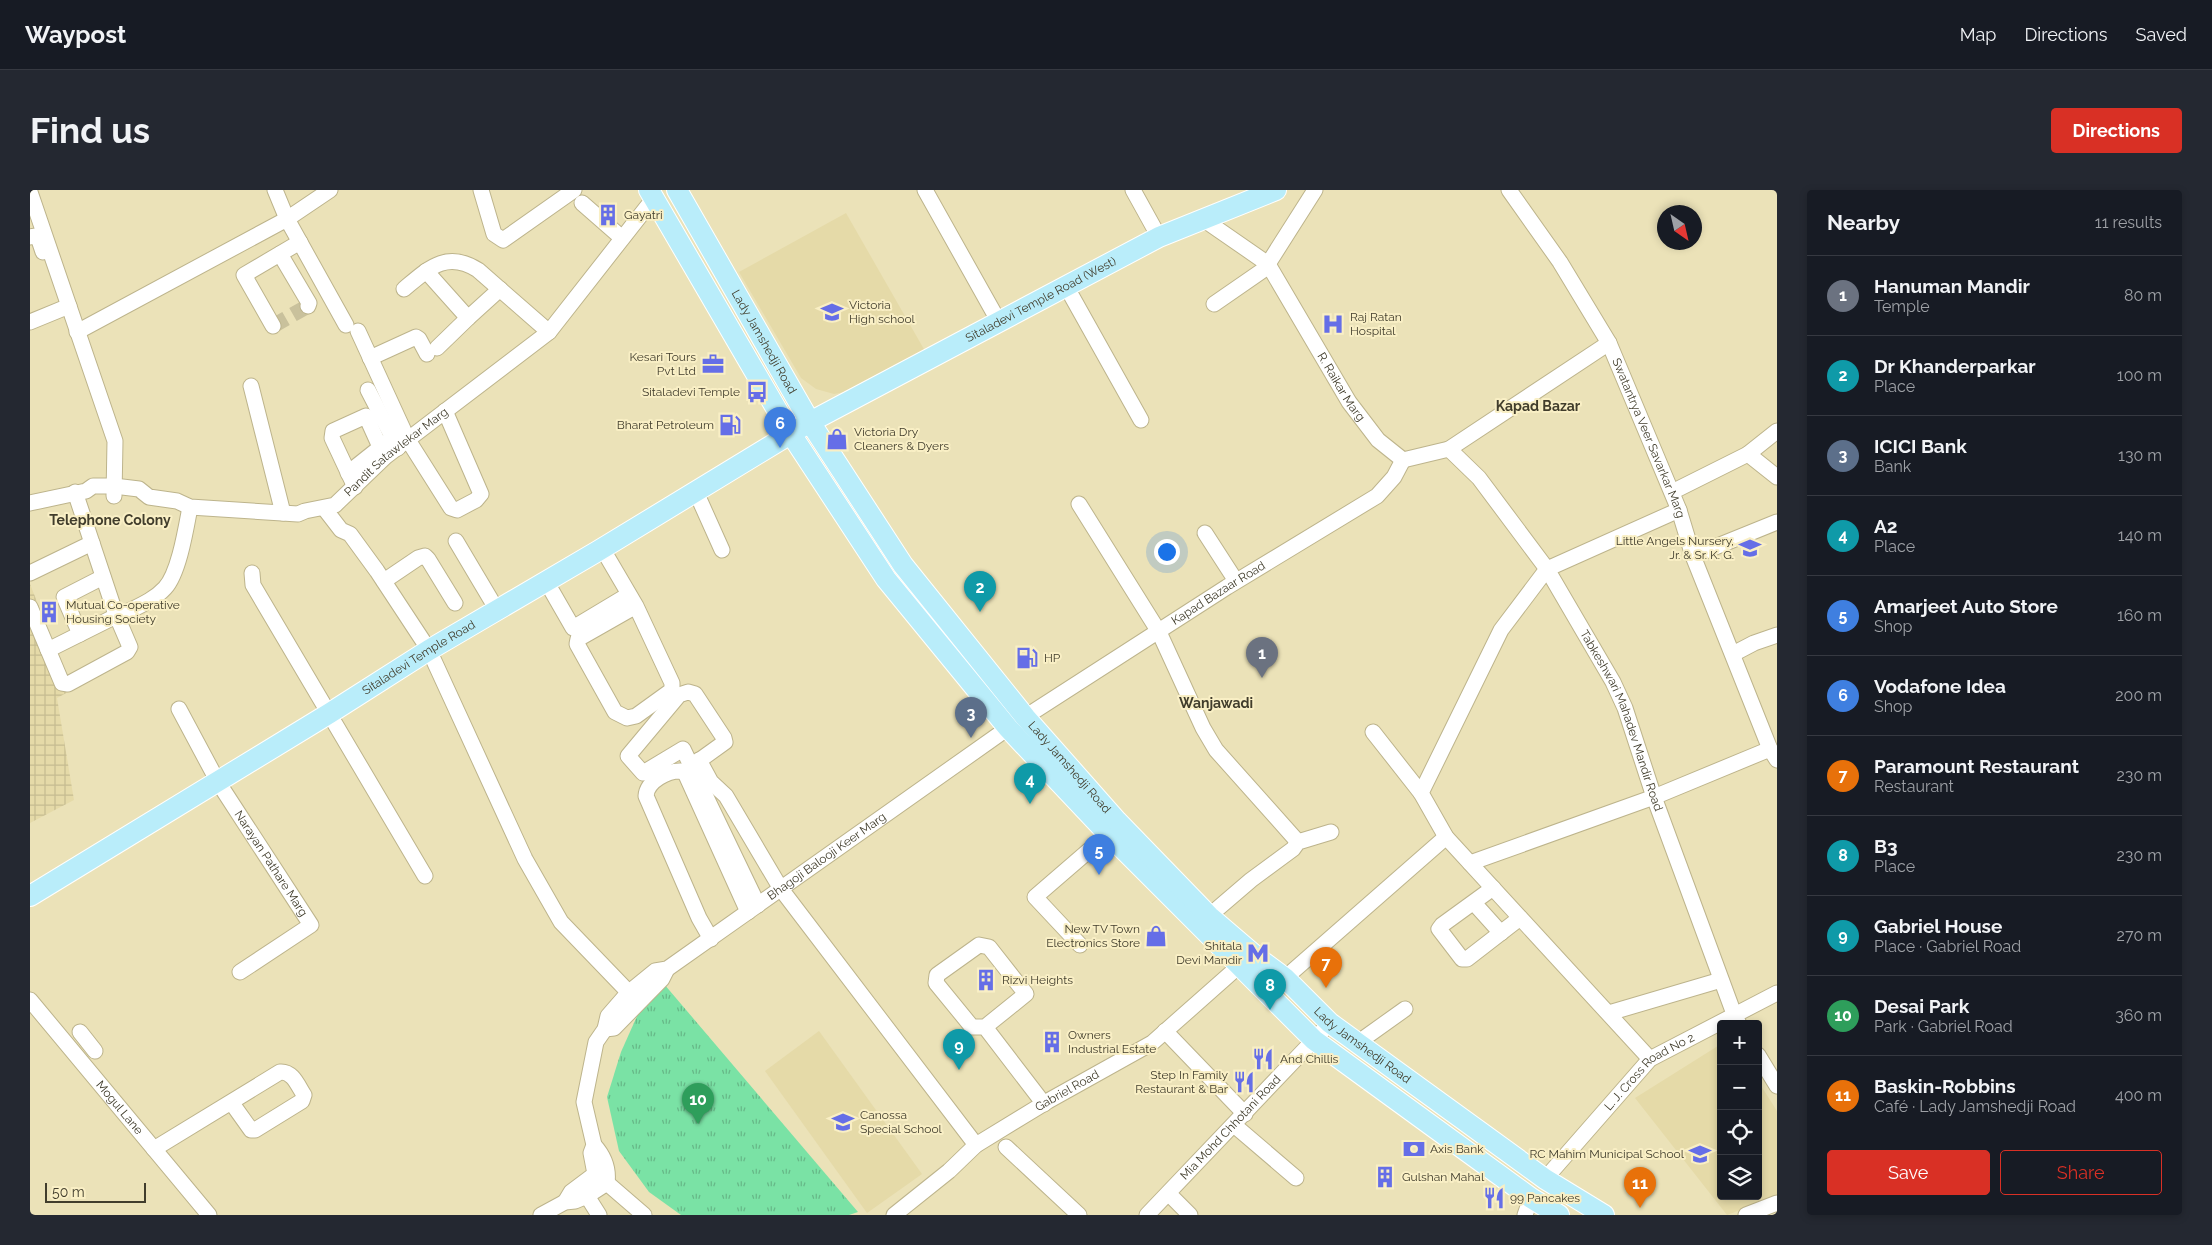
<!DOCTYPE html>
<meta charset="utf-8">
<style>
body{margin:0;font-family:Raleway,sans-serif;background:#242831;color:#f1f3f6}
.controls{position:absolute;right:15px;bottom:15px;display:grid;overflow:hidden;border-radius:5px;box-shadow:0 2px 8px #0003}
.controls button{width:45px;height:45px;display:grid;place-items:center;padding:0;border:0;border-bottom:1px solid #363941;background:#171b24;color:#f1f3f6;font:25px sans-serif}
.compass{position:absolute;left:1627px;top:15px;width:45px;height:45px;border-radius:50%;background:#171b24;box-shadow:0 2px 8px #0003;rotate:146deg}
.scale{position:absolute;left:15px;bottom:12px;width:101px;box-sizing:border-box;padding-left:5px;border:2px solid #413d2c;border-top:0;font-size:14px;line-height:18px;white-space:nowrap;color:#413d2c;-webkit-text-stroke:4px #f9efc5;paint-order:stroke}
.you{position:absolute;left:1136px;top:361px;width:18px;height:18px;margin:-12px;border:4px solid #fff;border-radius:50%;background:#1a73e8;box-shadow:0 0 0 8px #1a73e833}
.badge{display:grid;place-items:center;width:32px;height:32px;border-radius:50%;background:#d93025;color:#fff;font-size:16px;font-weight:700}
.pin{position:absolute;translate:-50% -41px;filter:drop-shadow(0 1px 2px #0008)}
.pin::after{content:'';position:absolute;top:26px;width:18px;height:15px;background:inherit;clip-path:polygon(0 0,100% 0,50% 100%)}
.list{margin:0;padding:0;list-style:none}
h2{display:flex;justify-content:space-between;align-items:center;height:65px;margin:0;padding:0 20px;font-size:21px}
h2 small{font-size:16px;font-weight:400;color:#9ea1a6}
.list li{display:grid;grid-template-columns:32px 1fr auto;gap:15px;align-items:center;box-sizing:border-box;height:80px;padding:0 20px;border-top:1px solid #363941}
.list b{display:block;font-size:19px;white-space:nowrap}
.list p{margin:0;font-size:16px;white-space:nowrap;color:#9ea1a6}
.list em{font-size:16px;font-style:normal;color:#9ea1a6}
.actions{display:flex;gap:10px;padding:15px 20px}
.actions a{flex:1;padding:11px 0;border:1px solid #d93025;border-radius:5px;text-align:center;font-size:18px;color:#d93025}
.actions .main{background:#d93025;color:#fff}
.icon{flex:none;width:28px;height:28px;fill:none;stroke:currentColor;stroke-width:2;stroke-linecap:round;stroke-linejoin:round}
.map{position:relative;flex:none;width:1747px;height:1025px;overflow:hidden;border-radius:5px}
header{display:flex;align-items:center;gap:30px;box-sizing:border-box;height:70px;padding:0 25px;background:#171b24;border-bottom:1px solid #363941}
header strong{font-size:24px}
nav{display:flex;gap:28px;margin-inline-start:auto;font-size:18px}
.intro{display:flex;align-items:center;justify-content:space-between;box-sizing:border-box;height:120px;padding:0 30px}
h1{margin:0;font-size:35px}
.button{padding:12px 22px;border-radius:5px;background:#d93025;color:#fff;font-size:18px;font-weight:700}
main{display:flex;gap:30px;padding:0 30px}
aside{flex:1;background:#171b24;border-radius:5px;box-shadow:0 2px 8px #0003}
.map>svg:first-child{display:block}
.built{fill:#e5daa8}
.industrial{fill:url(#industrial-grid)}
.park{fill:url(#park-tufts)}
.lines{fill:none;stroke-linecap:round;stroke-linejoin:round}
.minor-tunnel{stroke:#c9c19c;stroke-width:15;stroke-dasharray:15 8;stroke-linecap:butt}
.minor-casing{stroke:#bdb48c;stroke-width:17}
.major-casing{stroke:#fff;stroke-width:22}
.minor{stroke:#fff;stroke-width:15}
.major{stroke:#b9edfa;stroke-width:20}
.labels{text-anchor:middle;stroke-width:4;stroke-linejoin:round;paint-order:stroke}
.poi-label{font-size:12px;fill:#413d2c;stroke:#f9efc5;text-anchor:start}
.street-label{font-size:12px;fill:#413d2c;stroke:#f9efc5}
.neighbourhood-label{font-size:14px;font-weight:bold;fill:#413d2c;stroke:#f9efc5}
</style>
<header>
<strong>Waypost</strong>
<nav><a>Map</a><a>Directions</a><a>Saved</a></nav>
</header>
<div class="intro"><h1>Find us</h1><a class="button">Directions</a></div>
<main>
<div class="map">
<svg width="1747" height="1025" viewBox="0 0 1747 1025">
<defs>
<pattern id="industrial-grid" width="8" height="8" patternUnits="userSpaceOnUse" patternTransform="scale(1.25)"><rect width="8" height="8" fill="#e5daa8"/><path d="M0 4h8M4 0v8" fill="none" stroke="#c6bc91"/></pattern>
<pattern id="park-tufts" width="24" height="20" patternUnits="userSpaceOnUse" patternTransform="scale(1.25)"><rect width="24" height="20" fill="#7ae2a5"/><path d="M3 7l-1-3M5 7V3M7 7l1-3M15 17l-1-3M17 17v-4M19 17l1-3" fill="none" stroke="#66b887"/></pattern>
</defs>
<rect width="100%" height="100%" fill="#ebe2b8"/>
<g class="built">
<path d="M816,23L895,161L825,200L804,204L786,199L771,188L709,82Z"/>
<path d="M789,841L892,984L837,1023L735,881Z"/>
<path d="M1691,854V1006H1728V891L1747,921V1006L1697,1025L1605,908Z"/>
</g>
<path class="industrial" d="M0,394L42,500L27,508L44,610L0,633Z"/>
<path class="park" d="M634,794L828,1022L819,1025H651L619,1002L589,961L577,907L591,862L612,815Z"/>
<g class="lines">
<path class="minor-tunnel" d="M243,136L278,116"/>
<g class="minor-casing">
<g id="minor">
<path d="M245,0L257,29L300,0"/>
<path d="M451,0L464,44L473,50L544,0"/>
<path d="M895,0L969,132"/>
<path d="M1103,0L1129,47"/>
<path id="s1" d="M1479,0L1530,72L1579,153L1649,320L1663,366L1740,559L1747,570"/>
<path d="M0,2L85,251L84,306"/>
<path d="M552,13L592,48"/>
<path id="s2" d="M1173,29L1238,74L1319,212L1348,250L1373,270L1419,259L1579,153"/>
<path d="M0,47L5,46L8,47L13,62"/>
<path d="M250,64L279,113L278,116"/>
<path d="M1238,74L1285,0"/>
<path d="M396,81L438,128L470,99"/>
<path d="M1036,96L1111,230"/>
<path d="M374,99C398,79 416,60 448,80L519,142"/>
<path d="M1184,114L1239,76"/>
<path d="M0,132L39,116"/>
<path d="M243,136L214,85L270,52"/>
<path d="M328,141L378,250L421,318L427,320L446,310L451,304L415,221"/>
<path d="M47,142L257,29L316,135"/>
<path d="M407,158L438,128"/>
<path d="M340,168L386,147L389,149L397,164"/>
<path d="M221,196L253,323"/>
<path d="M338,200L368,258"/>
<path id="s3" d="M1419,259L1449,288L1517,379L1583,492L1595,518L1624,607L1704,824L1709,834"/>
<path d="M1718,264L1747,241"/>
<path d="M318,283L357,252"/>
<path d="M325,297L302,248L303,241L336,226L350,257"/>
<path d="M666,302L692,360"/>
<path d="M1642,302L1718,264L1747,287"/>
<path id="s4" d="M0,313L56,301L63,296H84L109,299L119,307L147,311L160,317L268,324L275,321L305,315L355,267L519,142L624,8"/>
<path d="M1049,314L1129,442L1173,538L1186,560L1268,652"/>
<path d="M294,318L311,340L320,344L347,381L399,460L495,669L531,732L608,812"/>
<path d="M1175,343L1206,391"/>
<path d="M426,351L467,420"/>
<path d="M572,358L606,416L642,493V500L606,526L597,528L585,522L547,454L548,449L606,416"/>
<path d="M1663,366L1747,332"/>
<path d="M0,383L62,353"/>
<path d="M222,383L223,395L395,686"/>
<path d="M354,391L388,368L395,366L398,369L425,413"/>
<path d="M516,391L543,438L598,405"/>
<path d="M0,417L32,493L38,494L97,462L100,457L85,422L45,302"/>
<path d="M95,423C109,416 124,410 135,398C149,383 156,338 160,317"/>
<path d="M50,444L34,407L73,387"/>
<path d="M18,460L86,426"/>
<path d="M1703,464L1724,453L1747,445"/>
<path id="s5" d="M149,519L188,592L281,735L210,782"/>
<path d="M1343,542L1391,603"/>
<path d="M669,570L681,592L696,606L751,699L946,955"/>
<path d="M663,575L695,552L694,548L665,504L658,502L649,505L598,566L613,583L653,559L728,715"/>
<path d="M1440,673L1624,607L1740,559"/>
<path d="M1463,698L1412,735L1409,739L1432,769H1437L1490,728"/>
<path d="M1444,713L1471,743"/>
<path d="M1179,726L1221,690L1263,659L1268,652L1301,642"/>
<path d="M681,749L669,728L616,606C617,591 638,580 652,581L656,585L718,722"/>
<path d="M1050,755L1005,707L1078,644"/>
<path d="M1255,788L1416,647"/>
<path id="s6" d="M0,810L179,1025"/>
<path d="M1579,823L1691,790"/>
<path d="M955,837L996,804L959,757L949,755L907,785L906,793L942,837H955L1014,914"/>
<path d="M575,839L584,838L632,789L637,779"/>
<path d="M1135,841L1215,924"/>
<path d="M50,842L65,861"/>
<path d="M1326,854L1375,819"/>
<path d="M1728,865L1747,896"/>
<path d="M1620,869L1416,647L1391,603L1471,440L1517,379L1649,320"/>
<path d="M1204,935L1266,988"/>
<path d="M976,957L1049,1025"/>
<path d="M124,959L250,882C263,881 268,896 274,905L272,911L225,940H221L201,912"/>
<path d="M570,987L614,1025"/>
<path id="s7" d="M1515,989L1620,869L1747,803"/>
<path d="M1139,1004L1160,1025"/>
<path d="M557,1006L569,1025"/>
<path id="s8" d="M535,1012L541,1002L565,984L561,963L564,955L554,912L566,852L575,839L578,826L598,803L625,781L637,779L978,538L1197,397L1347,306L1364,287L1373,270"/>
<path d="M511,1025L535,1012L545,1011L557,1006L577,993C579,978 574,966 564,955"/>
<path id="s9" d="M864,1025L919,981L946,955L1018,911L1122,853L1209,776"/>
<path id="s10" d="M1117,1025L1300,833"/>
<path d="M1495,1025L1501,1008"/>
<path d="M1716,1025L1747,1013"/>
</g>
</g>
<g class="major-casing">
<g id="major">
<path d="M619,0L761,244L856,389L978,538L1078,644L1284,850L1501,1008L1529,1025"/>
<path id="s11" d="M647,0L780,232L873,375L996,528L1087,631L1179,726L1228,768L1255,788L1300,833L1515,989L1574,1025"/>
<path id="s12" d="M0,706L300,523L399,460L568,361L780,232L1129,47L1246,0"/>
</g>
</g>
<use href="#minor" class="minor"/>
<use href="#major" class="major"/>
</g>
<defs>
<g id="building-bare" transform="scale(1.725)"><path d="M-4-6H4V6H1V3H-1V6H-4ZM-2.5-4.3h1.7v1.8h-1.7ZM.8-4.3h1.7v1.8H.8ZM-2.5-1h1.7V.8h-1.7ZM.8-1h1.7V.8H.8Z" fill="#656ee7" stroke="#f9efc5" stroke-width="2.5" paint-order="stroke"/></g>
<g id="school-bare" transform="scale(1.725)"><path d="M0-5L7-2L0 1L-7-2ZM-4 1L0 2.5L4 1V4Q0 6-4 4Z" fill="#656ee7" stroke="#f9efc5" stroke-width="2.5" paint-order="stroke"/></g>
<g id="hospital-bare" transform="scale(1.725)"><path d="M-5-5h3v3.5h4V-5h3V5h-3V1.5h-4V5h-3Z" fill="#656ee7" stroke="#f9efc5" stroke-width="2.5" paint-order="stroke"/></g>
<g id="office-bare" transform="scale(1.725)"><path d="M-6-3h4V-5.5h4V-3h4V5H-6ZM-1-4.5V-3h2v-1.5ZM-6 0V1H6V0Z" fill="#656ee7" stroke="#f9efc5" stroke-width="2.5" paint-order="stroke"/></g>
<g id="bus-bare" transform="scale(1.725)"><path d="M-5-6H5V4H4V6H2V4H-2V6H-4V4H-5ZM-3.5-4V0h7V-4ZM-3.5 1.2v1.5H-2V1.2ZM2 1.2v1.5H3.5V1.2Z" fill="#656ee7" stroke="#f9efc5" stroke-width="2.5" paint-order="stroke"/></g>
<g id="fuel-bare" transform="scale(1.725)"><path d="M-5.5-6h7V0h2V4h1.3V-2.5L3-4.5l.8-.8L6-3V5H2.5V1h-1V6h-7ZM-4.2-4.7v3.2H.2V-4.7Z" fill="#656ee7" stroke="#f9efc5" stroke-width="2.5" paint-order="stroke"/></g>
<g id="shop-bare" transform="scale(1.725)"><path d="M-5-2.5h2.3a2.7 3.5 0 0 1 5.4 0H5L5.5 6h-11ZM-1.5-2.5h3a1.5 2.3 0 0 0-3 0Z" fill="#656ee7" stroke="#f9efc5" stroke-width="2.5" paint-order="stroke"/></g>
<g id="metro-bare" transform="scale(1.725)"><path d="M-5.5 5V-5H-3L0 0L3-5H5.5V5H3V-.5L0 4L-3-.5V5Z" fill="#656ee7" stroke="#f9efc5" stroke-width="2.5" paint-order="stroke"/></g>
<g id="restaurant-bare" transform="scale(1.725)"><path d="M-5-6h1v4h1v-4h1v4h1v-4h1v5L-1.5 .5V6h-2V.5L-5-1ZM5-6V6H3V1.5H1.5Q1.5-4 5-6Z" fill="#656ee7" stroke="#f9efc5" stroke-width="2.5" paint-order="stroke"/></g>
<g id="bank-bare" transform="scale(1.725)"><path d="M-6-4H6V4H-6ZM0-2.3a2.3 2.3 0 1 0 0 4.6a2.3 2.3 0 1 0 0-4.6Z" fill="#656ee7" stroke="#f9efc5" stroke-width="2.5" paint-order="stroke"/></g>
</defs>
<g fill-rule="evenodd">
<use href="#building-bare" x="578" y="25"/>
<use href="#school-bare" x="802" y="122"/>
<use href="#hospital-bare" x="1303" y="134"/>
<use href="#office-bare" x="683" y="174"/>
<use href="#bus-bare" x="727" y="202"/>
<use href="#fuel-bare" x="700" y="235"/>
<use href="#shop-bare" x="807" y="249"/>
<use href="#school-bare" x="1720" y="358"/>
<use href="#building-bare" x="19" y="422"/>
<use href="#fuel-bare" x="997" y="468"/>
<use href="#shop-bare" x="1126" y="746"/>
<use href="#metro-bare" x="1228" y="763"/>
<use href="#building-bare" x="956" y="790"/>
<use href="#building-bare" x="1022" y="852"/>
<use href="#restaurant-bare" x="1233" y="869"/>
<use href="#restaurant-bare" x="1214" y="892"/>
<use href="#school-bare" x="813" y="932"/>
<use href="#bank-bare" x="1384" y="959"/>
<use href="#school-bare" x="1670" y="964"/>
<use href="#building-bare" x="1355" y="987"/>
<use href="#restaurant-bare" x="1464" y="1008"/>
</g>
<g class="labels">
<g class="poi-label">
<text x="594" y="29">Gayatri</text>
<text x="819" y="119">Victoria<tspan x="819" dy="14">High school</tspan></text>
<text x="1320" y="131">Raj Ratan<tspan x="1320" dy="14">Hospital</tspan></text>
<text x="666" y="171" text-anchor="end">Kesari Tours<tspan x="666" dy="14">Pvt Ltd</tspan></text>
<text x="710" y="206" text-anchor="end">Sitaladevi Temple</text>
<text x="684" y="239" text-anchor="end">Bharat Petroleum</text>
<text x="824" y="246">Victoria Dry<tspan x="824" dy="14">Cleaners &amp; Dyers</tspan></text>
<text x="1704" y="355" text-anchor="end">Little Angels Nursery,<tspan x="1704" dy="14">Jr. &amp; Sr. K. G.</tspan></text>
<text x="36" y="419">Mutual Co-operative<tspan x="36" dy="14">Housing Society</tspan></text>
<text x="1014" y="472">HP</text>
<text x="1110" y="743" text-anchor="end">New TV Town<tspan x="1110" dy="14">Electronics Store</tspan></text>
<text x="1212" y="760" text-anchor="end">Shitala<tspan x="1212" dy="14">Devi Mandir</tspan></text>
<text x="972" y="794">Rizvi Heights</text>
<text x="1038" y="849">Owners<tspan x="1038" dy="14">Industrial Estate</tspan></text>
<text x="1250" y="873">And Chillis</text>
<text x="1198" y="889" text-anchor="end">Step In Family<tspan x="1198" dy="14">Restaurant &amp; Bar</tspan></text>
<text x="830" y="929">Canossa<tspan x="830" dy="14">Special School</tspan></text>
<text x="1400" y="963">Axis Bank</text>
<text x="1654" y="968" text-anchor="end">RC Mahim Municipal School</text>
<text x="1372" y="991">Gulshan Mahal</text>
<text x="1480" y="1012">99 Pancakes</text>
</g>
<g class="street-label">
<text dy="4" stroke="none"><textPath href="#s12" startOffset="1174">Sitaladevi Temple Road (West)</textPath></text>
<text dy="4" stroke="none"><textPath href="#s11" startOffset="175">Lady Jamshedji Road</textPath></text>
<text dy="4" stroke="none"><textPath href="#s2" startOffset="222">R. Raikar Marg</textPath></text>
<text dy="4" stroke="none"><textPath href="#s1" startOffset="286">Swatantrya Veer Savarkar Marg</textPath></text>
<text dy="4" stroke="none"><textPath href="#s4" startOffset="395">Pandit Satawlekar Marg</textPath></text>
<text dy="4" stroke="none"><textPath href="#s8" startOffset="951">Kapad Bazaar Road</textPath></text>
<text dy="4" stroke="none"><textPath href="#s12" startOffset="456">Sitaladevi Temple Road</textPath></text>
<text dy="4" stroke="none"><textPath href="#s3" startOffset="325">Tabkeshwari Mahadev Mandir Road</textPath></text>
<text dy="4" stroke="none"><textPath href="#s11" startOffset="700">Lady Jamshedji Road</textPath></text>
<text dy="4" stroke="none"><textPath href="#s8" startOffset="479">Bhagoji Balooji Keer Marg</textPath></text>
<text dy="4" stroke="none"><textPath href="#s5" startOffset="180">Narayan Pathare Marg</textPath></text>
<text dy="4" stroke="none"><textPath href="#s11" startOffset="1105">Lady Jamshedji Road</textPath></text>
<text dy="4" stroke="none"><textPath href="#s7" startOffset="151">L. J. Cross Road No 2</textPath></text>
<text dy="4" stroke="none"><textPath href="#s9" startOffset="214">Gabriel Road</textPath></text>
<text dy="4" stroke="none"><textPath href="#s6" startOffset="140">Mogul Lane</textPath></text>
<text dy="4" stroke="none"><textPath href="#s10" startOffset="121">Mia Mohd Chhotani Road</textPath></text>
</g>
<g class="neighbourhood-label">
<text x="1508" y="221">Kapad Bazar</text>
<text x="80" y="335">Telephone Colony</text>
<text x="1186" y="518">Wanjawadi</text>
</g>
</g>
</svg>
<div class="controls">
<button>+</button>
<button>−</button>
<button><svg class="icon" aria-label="locate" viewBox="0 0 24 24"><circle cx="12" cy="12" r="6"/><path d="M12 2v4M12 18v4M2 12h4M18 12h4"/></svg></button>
<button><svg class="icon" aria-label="layers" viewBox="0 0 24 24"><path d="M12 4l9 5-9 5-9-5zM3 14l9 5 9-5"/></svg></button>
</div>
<svg class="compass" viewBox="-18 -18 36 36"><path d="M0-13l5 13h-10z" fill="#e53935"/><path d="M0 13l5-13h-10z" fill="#9ea1a6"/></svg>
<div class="scale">50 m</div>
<div class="you"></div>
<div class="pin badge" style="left:1232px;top:488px;background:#6b7280">1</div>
<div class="pin badge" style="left:950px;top:422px;background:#0f9aa8">2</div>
<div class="pin badge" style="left:941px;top:548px;background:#5c6f8a">3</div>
<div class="pin badge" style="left:1000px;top:614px;background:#0f9aa8">4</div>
<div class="pin badge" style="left:1069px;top:685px;background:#3f7fe0">5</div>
<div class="pin badge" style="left:750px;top:258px;background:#3f7fe0">6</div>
<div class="pin badge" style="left:1296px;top:798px;background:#e8710a">7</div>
<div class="pin badge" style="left:1240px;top:820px;background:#0f9aa8">8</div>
<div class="pin badge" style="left:929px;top:880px;background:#0f9aa8">9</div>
<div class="pin badge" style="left:668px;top:934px;background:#2e9e5b">10</div>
<div class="pin badge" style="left:1610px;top:1018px;background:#e8710a">11</div>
</div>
<aside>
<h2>Nearby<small>11 results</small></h2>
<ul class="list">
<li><span class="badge" style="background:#6b7280">1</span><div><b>Hanuman Mandir</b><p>Temple</p></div><em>80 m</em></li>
<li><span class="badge" style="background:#0f9aa8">2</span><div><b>Dr Khanderparkar</b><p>Place</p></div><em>100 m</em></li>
<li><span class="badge" style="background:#5c6f8a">3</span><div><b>ICICI Bank</b><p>Bank</p></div><em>130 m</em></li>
<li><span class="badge" style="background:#0f9aa8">4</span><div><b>A2</b><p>Place</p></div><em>140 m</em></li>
<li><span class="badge" style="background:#3f7fe0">5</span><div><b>Amarjeet Auto Store</b><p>Shop</p></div><em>160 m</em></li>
<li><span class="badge" style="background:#3f7fe0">6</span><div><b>Vodafone Idea</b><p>Shop</p></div><em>200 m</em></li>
<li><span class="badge" style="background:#e8710a">7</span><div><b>Paramount Restaurant</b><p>Restaurant</p></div><em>230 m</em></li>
<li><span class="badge" style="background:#0f9aa8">8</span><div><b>B3</b><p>Place</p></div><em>230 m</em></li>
<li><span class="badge" style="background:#0f9aa8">9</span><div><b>Gabriel House</b><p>Place · Gabriel Road</p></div><em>270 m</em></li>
<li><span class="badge" style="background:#2e9e5b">10</span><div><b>Desai Park</b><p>Park · Gabriel Road</p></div><em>360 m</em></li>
<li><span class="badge" style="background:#e8710a">11</span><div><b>Baskin-Robbins</b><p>Café · Lady Jamshedji Road</p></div><em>400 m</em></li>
</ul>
<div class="actions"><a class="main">Save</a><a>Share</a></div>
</aside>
</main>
